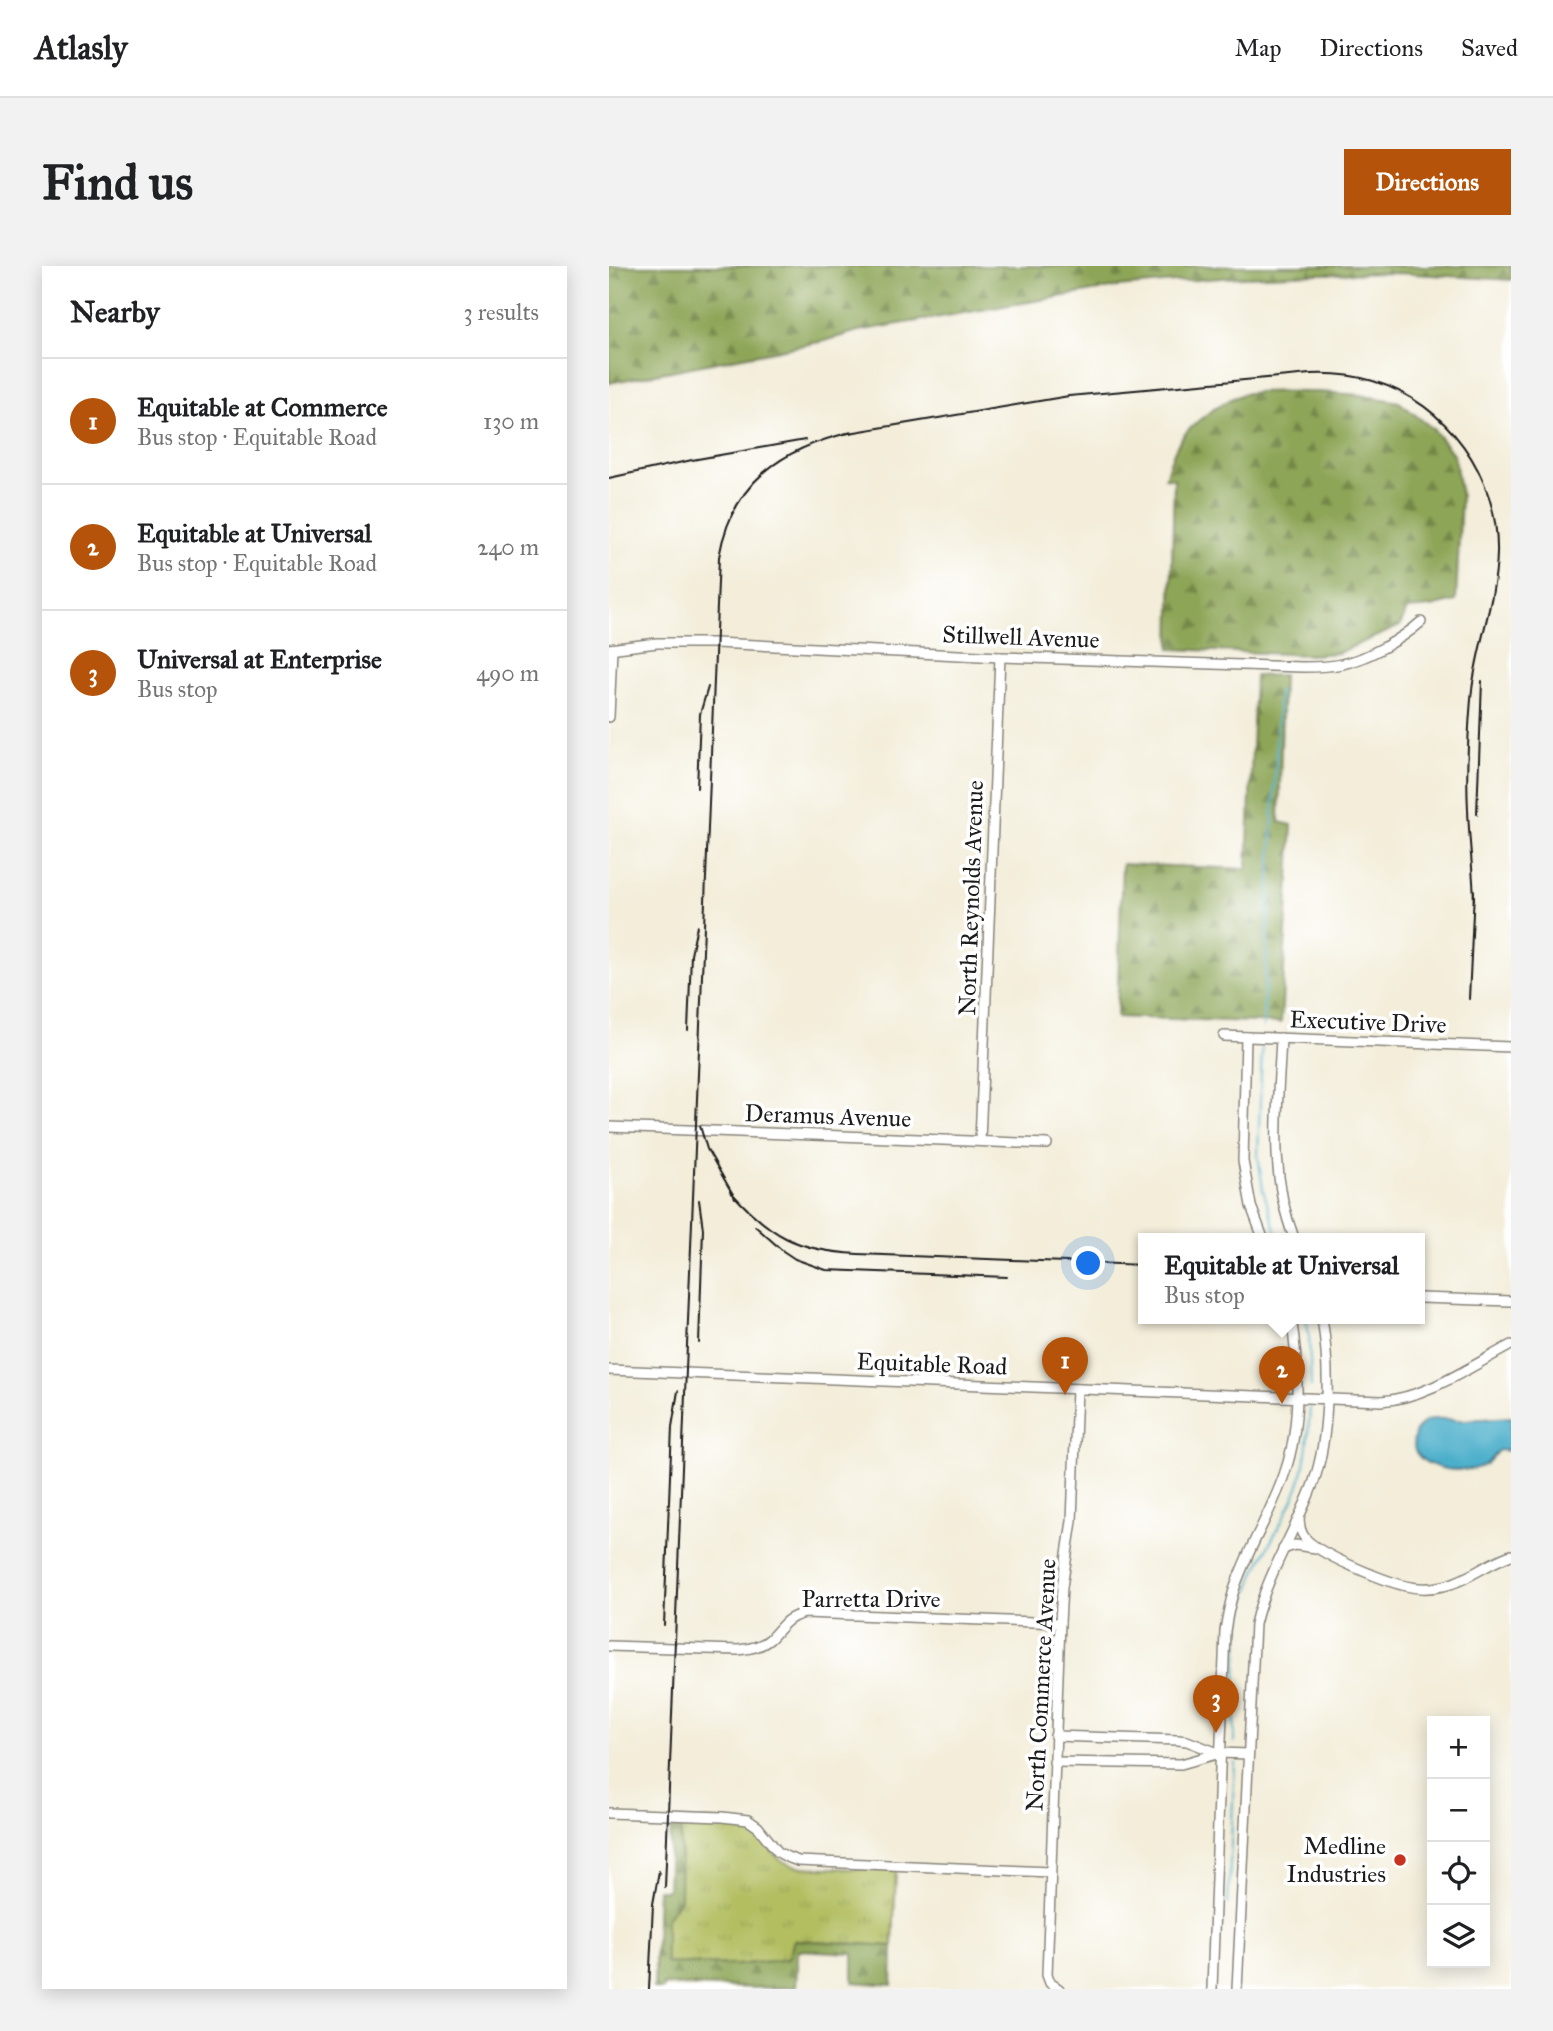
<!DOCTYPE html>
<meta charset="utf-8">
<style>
body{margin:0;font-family:"IM FELL Great Primer",serif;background:#f2f2f2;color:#202124}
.controls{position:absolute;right:21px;bottom:21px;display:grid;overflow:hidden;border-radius:0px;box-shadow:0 4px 18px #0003}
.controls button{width:63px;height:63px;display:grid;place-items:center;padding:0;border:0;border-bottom:2px solid #e0e0e0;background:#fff;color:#202124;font:35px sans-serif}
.you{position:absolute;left:480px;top:998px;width:24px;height:24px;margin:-18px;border:5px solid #fff;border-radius:50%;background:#1a73e8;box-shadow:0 0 0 10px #1a73e833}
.badge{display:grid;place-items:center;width:46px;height:46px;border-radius:50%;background:#b45309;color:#fff;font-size:23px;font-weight:700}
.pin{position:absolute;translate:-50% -58px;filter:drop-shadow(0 2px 4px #0008)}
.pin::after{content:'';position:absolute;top:37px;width:24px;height:21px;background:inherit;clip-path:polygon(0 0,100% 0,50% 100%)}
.popup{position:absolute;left:529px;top:967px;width:287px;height:91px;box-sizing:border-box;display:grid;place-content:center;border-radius:0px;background:#fff;filter:drop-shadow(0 2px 5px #0005);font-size:23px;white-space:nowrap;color:#757577}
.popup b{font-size:26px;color:#202124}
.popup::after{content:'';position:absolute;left:50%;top:100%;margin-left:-14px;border:14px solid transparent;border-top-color:#fff}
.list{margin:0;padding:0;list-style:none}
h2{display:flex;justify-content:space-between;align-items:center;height:91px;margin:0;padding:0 28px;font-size:30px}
h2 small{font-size:23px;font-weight:400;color:#757577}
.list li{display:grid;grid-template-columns:46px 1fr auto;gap:21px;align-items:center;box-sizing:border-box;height:126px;padding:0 28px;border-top:2px solid #e0e0e0}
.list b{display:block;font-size:26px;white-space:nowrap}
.list p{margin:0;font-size:23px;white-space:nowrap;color:#757577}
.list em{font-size:23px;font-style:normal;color:#757577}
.icon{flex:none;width:38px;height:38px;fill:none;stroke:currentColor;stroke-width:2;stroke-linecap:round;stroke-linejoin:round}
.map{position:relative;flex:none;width:902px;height:1723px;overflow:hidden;border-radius:0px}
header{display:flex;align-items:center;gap:42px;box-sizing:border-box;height:98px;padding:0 35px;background:#fff;border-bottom:2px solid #e0e0e0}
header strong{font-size:33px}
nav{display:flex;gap:38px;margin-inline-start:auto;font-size:24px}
.intro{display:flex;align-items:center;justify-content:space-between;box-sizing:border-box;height:168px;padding:0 42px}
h1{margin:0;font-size:49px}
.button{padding:18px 32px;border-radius:0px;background:#b45309;color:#fff;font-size:24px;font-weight:700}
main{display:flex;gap:42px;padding:0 42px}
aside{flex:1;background:#fff;border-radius:0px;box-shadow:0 4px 18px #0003}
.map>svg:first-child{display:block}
.grass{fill:url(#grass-tufts);stroke:#676d3e;stroke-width:2}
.forest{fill:url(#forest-firs);stroke:#546039;stroke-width:2}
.water{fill:#4cafcb;stroke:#346674;stroke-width:2}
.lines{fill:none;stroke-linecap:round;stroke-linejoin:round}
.stream{stroke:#4cafcb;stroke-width:2}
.minor-casing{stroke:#88847a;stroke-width:12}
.minor{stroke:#fff;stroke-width:9}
.rail{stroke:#1c1c1c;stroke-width:2}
.poi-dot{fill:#c8321e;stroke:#fff;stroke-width:2.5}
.labels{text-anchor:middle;stroke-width:7;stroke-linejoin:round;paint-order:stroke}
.street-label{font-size:24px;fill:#1c1c1c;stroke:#fff}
.poi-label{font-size:24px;fill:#1c1c1c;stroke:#fff;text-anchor:end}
</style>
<header>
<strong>Atlasly</strong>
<nav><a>Map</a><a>Directions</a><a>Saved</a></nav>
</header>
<div class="intro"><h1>Find us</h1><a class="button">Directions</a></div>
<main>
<aside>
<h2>Nearby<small>3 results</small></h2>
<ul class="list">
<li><span class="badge">1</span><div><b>Equitable at Commerce</b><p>Bus stop · Equitable Road</p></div><em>130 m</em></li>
<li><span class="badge">2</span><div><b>Equitable at Universal</b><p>Bus stop · Equitable Road</p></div><em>240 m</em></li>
<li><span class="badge">3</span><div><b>Universal at Enterprise</b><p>Bus stop</p></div><em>490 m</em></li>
</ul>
</aside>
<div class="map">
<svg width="902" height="1723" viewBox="0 0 902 1723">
<defs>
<pattern id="grass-tufts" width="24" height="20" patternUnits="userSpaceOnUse" patternTransform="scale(1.75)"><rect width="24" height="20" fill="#b2be60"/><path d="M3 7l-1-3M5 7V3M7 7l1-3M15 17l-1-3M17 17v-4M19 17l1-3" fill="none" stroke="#98a353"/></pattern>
<pattern id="forest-firs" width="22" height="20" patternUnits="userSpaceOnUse" patternTransform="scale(1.75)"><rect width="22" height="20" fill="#8da556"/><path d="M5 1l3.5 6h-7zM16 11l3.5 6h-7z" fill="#728646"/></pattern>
</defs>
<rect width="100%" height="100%" fill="#fff"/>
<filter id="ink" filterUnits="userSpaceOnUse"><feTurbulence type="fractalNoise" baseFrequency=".0143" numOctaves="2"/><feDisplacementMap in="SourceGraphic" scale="14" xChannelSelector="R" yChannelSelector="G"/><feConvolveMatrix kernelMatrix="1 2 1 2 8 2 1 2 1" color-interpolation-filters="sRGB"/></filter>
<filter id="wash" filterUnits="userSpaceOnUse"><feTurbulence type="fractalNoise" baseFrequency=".00686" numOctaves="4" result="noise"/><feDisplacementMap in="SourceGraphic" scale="28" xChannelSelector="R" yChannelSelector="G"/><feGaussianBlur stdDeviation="1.57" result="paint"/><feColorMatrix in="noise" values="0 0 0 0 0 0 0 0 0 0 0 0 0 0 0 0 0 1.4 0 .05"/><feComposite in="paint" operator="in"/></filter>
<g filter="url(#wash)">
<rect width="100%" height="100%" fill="#f3edd9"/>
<path class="grass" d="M72,1554C98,1555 131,1550 150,1571C161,1582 167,1594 183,1599C195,1602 209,1602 221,1602C243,1603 265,1603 287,1604L284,1680L186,1674L179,1693L128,1699L57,1697V1654L71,1633Z"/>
<g class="forest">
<path d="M0,0H902V14L789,7L708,8L612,12L508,21L249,65L216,75L0,117Z"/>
<path d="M710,126L752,129L790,136L824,163L845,189L852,230L847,335L822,341L798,343L791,360L729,387L701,389L561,383L565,213L556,212C561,197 565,181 576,168C590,152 618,131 639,127C662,124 687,126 710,126Z"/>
<path d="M674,409L670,556L683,559L672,757L508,751L513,598L638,603L646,410Z"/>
<path d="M62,1554H72L71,1633L57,1654V1697L128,1699L179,1693L185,1674L284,1680L283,1719L244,1716V1687L189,1684L187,1721C143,1723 99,1720 55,1719L54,1723H45L49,1624H59Z"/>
</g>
<path class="water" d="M902,1151V1185L890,1184C885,1188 881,1196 875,1199C854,1211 794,1202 806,1168C808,1161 814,1156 821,1154C830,1151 839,1154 848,1154C866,1154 884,1152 902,1151Z"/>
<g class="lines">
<g class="stream">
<path d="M654,761L670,424"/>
<path d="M653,782L649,889L654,924L669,972"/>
<path d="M697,1052L700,1069L702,1121"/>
<path d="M625,1477C628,1423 624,1364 644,1313C656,1281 677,1253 689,1221C698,1196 699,1168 701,1142"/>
<path d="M619,1637L626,1497"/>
</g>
</g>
</g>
<g filter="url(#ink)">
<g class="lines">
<g class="minor-casing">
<g id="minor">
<path d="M0,383L48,377H106L391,391L693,401C707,401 720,401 733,398C758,393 793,373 812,356"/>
<path d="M0,451L3,383"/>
<path d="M615,770L902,781"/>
<path d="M637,771L634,895L642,940L654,972"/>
<path d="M672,772C669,842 659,905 685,972"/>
<path d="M0,861L438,878"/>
<path d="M371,875L391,391"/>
<path d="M811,1032L902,1035"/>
<path d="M0,1104L772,1135C818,1132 862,1100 902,1079"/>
<path d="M690,1251C690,1259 691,1266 696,1272C709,1288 775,1315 797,1320C809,1323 822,1323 834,1320C858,1315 878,1297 902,1289"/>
<path d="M674,1283L686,1279L707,1282"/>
<path d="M0,1380L129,1384C141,1383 152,1381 161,1373C175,1359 176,1352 196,1347L451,1357"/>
<path d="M446,1470L569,1474L578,1475L609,1487"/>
<path d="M445,1496L572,1498L611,1487L639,1488"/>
<path d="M0,1547L113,1551L139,1554L149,1561L169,1586L178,1591L189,1595L441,1606"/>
<path d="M450,1723L441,1717L438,1709L451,1357L453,1321L463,1255L468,1123"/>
<path d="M603,1723L616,1365C618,1351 621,1337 625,1324C638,1283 663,1246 676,1206C692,1160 690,1099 682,1052"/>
<path d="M628,1723L646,1358C658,1308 686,1266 704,1218C721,1171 721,1101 713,1052"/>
</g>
</g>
<use href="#minor" class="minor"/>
<g class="rail">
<path d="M234,168L460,130L701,108C722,107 744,109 764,115C838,137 890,210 888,287C887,336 866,384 862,433C859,469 857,507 859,544C860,574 864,604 865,634"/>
<path d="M0,212L83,194L196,174"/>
<path d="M88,522L91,448L99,421"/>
<path d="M868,548L873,415"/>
<path d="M860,733L865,625"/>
<path d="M79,764L82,689L88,660"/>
<path d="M91,860L98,883L126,932"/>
<path d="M121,925C161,970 188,985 249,988L535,999"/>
<path d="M146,960L174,985L186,993L217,1004L398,1011"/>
<path d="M90,1077L94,963L90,934"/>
<path d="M55,1359L63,1161L69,1125"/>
<path d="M56,1621L110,291C123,216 173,182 243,166"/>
<path d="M40,1723L44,1638L50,1605"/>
</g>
</g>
</g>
<circle class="poi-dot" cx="791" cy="1594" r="7"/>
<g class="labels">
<g class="street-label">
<text transform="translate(412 371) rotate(2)" y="8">Stillwell Avenue</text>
<text transform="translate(362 632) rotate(-88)" y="8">North Reynolds Avenue</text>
<text transform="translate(759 756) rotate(2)" y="8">Executive Drive</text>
<text transform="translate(219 850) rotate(2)" y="8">Deramus Avenue</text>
<text transform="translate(323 1098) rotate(2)" y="8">Equitable Road</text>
<text x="262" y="1341">Parretta Drive</text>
<text transform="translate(432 1419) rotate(-87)" y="8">North Commerce Avenue</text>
</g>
<g class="poi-label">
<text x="777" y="1588">Medline<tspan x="777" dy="28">Industries</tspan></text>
</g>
</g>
</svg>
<div class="controls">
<button>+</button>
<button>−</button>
<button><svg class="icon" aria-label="locate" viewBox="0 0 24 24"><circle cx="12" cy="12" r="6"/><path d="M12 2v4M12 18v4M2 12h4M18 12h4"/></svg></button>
<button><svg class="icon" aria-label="layers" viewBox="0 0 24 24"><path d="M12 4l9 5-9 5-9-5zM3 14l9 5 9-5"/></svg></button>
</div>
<div class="you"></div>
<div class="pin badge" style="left:456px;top:1129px">1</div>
<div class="pin badge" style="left:673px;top:1138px">2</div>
<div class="popup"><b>Equitable at Universal</b>Bus stop</div>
<div class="pin badge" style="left:607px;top:1467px">3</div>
</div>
</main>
